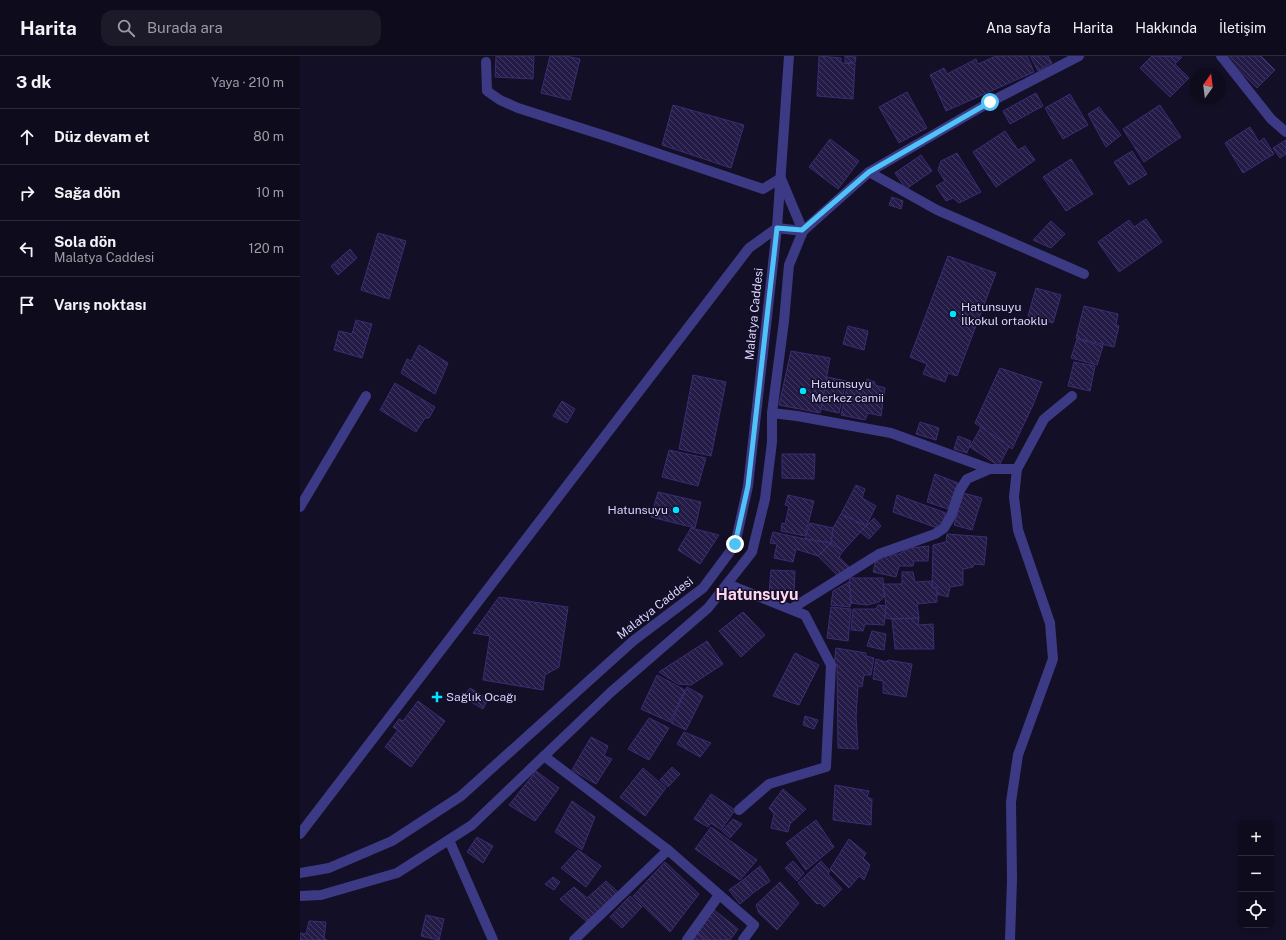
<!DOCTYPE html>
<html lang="tr">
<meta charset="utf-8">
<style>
body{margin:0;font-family:"Public Sans",sans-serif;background:#1c1929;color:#f1f3f6}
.controls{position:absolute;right:12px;bottom:12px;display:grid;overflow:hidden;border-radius:8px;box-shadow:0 2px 6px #0003}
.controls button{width:36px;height:36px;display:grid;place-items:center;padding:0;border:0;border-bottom:1px solid #2e2b3b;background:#0e0b1c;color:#f1f3f6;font:20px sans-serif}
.compass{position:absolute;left:890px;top:12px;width:36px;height:36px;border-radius:50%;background:#0e0b1c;box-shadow:0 2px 6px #0003;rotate:14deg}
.stop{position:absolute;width:12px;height:12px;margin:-9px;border:3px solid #4fc3f7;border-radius:50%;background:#fff}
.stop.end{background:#4fc3f7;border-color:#fff;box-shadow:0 1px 4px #0008}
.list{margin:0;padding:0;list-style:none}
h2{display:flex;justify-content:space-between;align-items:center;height:52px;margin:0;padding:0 16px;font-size:17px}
h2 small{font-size:13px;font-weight:400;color:#9b9ba3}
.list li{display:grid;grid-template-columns:26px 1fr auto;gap:12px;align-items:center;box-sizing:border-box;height:56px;padding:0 16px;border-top:1px solid #2e2b3b}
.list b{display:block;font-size:15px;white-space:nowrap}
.list p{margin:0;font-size:13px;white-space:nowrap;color:#9b9ba3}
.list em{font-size:13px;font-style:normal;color:#9b9ba3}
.icon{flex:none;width:22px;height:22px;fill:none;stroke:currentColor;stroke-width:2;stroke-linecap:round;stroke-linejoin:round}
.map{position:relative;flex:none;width:986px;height:884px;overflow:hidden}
header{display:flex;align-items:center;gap:24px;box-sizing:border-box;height:56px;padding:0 20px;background:#0e0b1c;border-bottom:1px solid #2e2b3b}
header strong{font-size:19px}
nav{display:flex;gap:22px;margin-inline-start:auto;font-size:14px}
.search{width:280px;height:36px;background:#1c1929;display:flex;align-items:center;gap:10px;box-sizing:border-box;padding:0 14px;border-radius:12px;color:#9b9ba3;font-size:15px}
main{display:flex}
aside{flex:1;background:#0e0b1c}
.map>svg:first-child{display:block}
.building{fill:url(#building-back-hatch);stroke:#3b2d73}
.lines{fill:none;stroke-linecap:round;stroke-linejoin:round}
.minor{stroke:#3d3a85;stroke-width:10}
.route{stroke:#4fc3f7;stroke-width:5}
.poi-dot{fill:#00e5ff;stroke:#130f26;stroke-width:1.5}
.labels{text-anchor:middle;stroke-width:3;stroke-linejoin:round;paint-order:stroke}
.poi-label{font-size:12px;fill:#d9d4ff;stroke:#130f26;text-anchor:start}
.street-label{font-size:12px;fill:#d9d4ff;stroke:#130f26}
.district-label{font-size:16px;font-weight:bold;fill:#ffd6f0;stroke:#130f26}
</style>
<header>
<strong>Harita</strong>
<div class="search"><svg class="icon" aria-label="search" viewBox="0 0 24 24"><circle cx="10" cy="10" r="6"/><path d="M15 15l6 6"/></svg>Burada ara</div>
<nav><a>Ana sayfa</a><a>Harita</a><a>Hakkında</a><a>İletişim</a></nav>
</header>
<main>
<aside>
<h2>3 dk<small>Yaya · 210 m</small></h2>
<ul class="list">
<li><svg class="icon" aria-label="ahead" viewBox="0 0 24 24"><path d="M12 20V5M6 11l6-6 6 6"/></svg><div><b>Düz devam et</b></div><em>80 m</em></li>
<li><svg class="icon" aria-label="right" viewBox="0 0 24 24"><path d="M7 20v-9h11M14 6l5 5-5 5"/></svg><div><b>Sağa dön</b></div><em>10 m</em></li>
<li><svg class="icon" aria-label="left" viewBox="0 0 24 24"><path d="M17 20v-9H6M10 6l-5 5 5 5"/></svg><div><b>Sola dön</b><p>Malatya Caddesi</p></div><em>120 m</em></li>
<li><svg class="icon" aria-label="arrive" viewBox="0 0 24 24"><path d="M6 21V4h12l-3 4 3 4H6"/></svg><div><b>Varış noktası</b></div></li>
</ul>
</aside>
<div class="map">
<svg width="986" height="884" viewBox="0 0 986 884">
<defs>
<pattern id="building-back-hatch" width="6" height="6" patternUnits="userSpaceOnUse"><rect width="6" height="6" fill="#241b47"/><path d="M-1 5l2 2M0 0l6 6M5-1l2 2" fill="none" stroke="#433b63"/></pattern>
</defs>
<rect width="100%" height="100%" fill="#130f26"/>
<g class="building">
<path d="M196,0H234L233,23L195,21Z"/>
<path d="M250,0H266L280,3L270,44L241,37Z"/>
<path d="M519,0L541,2V7L555,8L553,43L517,40Z"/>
<path d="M545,0L556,1L555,7L545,6Z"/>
<path d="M696,0H727L734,16L646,55L630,19L644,12L647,18L676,3L678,8Z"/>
<path d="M730,0H748L752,7L738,15Z"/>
<path d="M852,0L882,1L875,8L889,22L870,41L840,12Z"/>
<path d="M924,0H961L975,14L957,32Z"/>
<path d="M607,36L627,72L599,87L579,51Z"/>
<path d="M736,37L743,50L710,68L703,55Z"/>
<path d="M770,38L788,69L763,83L745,52Z"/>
<path d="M373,49L444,69L431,112L362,89Z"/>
<path d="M860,49L881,81L844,106L823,73Z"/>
<path d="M799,51L821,79L806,91L788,58Z"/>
<path d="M950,71L959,86L964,82L974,98L943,117L925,87Z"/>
<path d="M705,75L718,94L725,90L735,104L696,131L673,96Z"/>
<path d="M530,83L559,105L538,133L509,111Z"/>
<path d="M986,84V98L980,102L973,92Z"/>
<path d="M832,95L847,118L829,129L814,106Z"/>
<path d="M657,97L681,136L659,147L653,142L646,145L636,130L645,125L638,114L641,105Z"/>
<path d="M621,99L632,115L606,133L595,117Z"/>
<path d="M771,103L793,138L766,155L743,121Z"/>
<path d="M592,141L603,145L601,153L589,149Z"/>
<path d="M846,163L862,186L819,216L798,186L829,164L834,171Z"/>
<path d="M751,165L765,178L751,192L733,184Z"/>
<path d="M78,177L106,185L89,243L61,234Z"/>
<path d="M50,193L57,202L38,219L31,210Z"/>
<path d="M648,200L696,217L657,320L648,317L645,326L623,318L627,308L610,301Z"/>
<path d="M736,232L761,239L753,267L728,260Z"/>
<path d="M784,250L818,258L816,269L819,270L814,291L776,282Z"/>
<path d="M56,264L72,268L62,302L34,294L39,275L52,278Z"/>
<path d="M548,270L568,275L564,294L543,288Z"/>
<path d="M777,283L803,290L797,309L771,302Z"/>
<path d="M119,289L148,307L135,338L101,317L107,303L111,305Z"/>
<path d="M491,295L530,302L520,357L479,349Z"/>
<path d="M774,306L795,310L790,335L768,330Z"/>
<path d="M700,312L742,326L733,349L712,393L675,367Z"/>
<path d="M393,319L426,326L411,400L379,393Z"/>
<path d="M527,321L546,325L539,357L521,353Z"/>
<path d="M567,323L575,326V329L585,332L581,360L568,357L565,364L541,359L548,326L565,330Z"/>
<path d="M95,327L135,351L129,362H125L116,376L80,354Z"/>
<path d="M262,345L275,353L267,367L253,360Z"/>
<path d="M620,366L639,372L636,384L616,378Z"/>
<path d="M681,371L709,390L699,410L670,391Z"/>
<path d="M658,380L671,385L667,397L654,393Z"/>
<path d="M369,394L406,402L398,430L362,421Z"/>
<path d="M482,398H515L514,423L482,422Z"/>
<path d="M635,418L658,427L648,453L627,446Z"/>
<path d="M556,429L565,433L562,442L576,450L566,470L541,458Z"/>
<path d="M358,436L401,446L395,472L351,461Z"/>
<path d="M663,437L682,442L672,474L654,469Z"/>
<path d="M488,439L514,445L505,480L481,475L482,467L485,468L489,450L485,449Z"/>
<path d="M597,439L646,457L640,473L593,456Z"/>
<path d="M541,458L566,470L543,495L531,487L533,472Z"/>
<path d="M574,462L581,470L569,483L560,476Z"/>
<path d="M510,467L533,472L531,487L505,483Z"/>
<path d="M391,472L419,479L400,508L378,494Z"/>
<path d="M473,476L505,483L531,487L518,500L496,493L493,506L474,502L477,488L470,487Z"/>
<path d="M647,478L687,481L684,509L674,508L673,511L663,513V529L650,531L648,541L637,538V531L632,532L633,489L646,486Z"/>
<path d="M531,487L543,495L539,501L549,511L538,520L518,500Z"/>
<path d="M629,490L628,505H614L613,510H599L596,521L573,516L576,504L585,500L599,498L610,492Z"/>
<path d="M471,514L495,515L494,538L469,537Z"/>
<path d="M602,516H613L615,526L632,525V532L637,531V546L617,548L619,562L592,563L585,562L586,550L583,528H602Z"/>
<path d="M550,522H583L584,541L579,546L567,549L551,547L549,526Z"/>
<path d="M549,526L551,544L550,551L531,549L533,535Z"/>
<path d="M199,541L268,551L259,611L245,619L243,634L183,624L190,580L173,577Z"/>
<path d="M578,549L586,550L584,569L565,568L563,575L551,574L553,553H576Z"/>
<path d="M531,551L551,553L548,585L527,582Z"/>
<path d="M443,556L465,579L441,601L419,575Z"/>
<path d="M619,562L618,569L633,568L634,593H595L592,563Z"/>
<path d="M572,575L586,578L584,594L567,590Z"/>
<path d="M407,585L423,608L391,629L378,628L359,616Z"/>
<path d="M536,592L566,597V600L574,602L571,619H564L562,631L558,630L556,661L558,693L538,692L537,610H534Z"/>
<path d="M495,597L519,609L499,649L473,640Z"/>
<path d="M576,603L586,606L588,604L612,608L606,641L583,637V625L573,623Z"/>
<path d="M357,619L385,634L370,666L341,653Z"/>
<path d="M387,631L403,640L386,674L371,667Z"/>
<path d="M170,632L188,643L183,653L163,641Z"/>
<path d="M118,645L145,665L111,711L85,691L98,674L93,671L99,663L103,665Z"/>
<path d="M505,660L518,664L514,673L503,669Z"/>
<path d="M349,662L369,672L349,704L328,693Z"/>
<path d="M384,676L411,687L400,701L377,688Z"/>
<path d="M291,681L308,690L304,700L312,703L296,728L272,714Z"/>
<path d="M372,711L380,718L368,731L360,724Z"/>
<path d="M343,712L366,732L345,760L320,741Z"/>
<path d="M236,715L259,732L235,765L209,749Z"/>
<path d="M535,729L569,735L567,741L572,743L571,769L533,764Z"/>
<path d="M483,733L506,753L490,768L488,776L471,772L474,758L469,752Z"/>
<path d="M411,738L435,754L421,774L411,767L408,771L394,763Z"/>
<path d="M272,745L295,761L282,794L255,776Z"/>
<path d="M433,763L442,768L430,782L422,775Z"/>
<path d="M516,764L534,791L506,814L486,787Z"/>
<path d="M411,771L457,804L440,824L395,793Z"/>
<path d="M177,781L193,790L183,807L167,796Z"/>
<path d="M549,783L566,797L563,802L570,809L564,824L559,820L549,832L530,813Z"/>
<path d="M278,794L301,810L286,831L261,812Z"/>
<path d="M493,805L504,817L497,825L485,812Z"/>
<path d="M521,805L530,815L528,818L542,833L524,851L520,847L517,848L498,827Z"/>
<path d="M365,806L399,838L370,876L333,840Z"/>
<path d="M460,810L470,825L453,837L443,824Z"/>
<path d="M253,821L260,826L254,834L245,828Z"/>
<path d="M443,824L453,837L440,848L429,834Z"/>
<path d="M306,825L319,837L287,866L260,843L274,831L287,842Z"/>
<path d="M480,826L499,847L477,874L459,857L456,849Z"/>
<path d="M330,840L342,851L322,872L310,861Z"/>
<path d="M413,853L438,873L430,884H407L397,876Z"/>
<path d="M126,859L144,863L139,884L121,880Z"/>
<path d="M9,865L26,866L24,883L27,884H0V877L6,878Z"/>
<path d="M397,876L407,884H391Z"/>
</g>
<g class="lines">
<g class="minor">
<path d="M921,0L971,63L986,76"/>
<path d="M186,6L187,35L200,44L218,52L315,83L463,133L481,122"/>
<path d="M569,116L637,154L784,218"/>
<path d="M472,357L497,360L591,377L690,413H717L744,363L772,340"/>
<path d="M0,451L66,340"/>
<path d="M427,528L505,559L531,609L526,711L469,728L439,754"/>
<path d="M491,553L579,498L635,478L644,472L651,460L660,434L667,423L690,413"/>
<path d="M244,700L368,794L274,884"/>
<path d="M0,778L449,192L477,172L503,175L569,116L690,46L779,0"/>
<path d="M149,784L193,884"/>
<path d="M368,794L454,869L443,884"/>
<path d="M0,817L29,812L92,785L161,740L333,585L403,532L435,489L448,430L477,172L489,0"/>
<path d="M0,840L21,839L97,817L172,769L311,636L408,552L452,496L465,443L472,386V357L484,265L489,209L503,175L482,125"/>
<path d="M387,884L419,839"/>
<path d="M710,884L712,823L711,746L718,699L753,603L750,567L718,474L714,441L717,413"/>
</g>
</g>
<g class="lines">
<path class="route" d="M435,488L448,430L477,172L502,174L569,116L690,46"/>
</g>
<g class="poi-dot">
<circle cx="653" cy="258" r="4"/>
<circle cx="503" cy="335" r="4"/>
<circle cx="376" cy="454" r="4"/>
<path d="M135 635h4v4h4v4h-4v4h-4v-4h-4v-4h4z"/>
</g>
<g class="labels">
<g class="poi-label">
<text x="661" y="255">Hatunsuyu<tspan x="661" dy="14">İlkokul ortaoklu</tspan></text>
<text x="511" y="332">Hatunsuyu<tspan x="511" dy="14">Merkez camii</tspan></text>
<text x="368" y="458" text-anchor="end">Hatunsuyu</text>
<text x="146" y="645">Sağlık Ocağı</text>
</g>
<g class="street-label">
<text transform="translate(454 258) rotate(-84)" y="4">Malatya Caddesi</text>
<text transform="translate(355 552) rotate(-38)" y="4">Malatya Caddesi</text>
</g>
<g class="district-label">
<text x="457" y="544">Hatunsuyu</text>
</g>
</g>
</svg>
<div class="controls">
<button>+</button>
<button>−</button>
<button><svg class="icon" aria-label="locate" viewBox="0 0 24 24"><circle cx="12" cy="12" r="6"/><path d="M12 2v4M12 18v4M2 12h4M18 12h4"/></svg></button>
</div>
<svg class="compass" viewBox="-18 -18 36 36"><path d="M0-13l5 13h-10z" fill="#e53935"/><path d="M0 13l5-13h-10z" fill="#9b9ba3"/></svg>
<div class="stop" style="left:690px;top:46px"></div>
<div class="stop end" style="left:435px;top:488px"></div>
</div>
</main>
